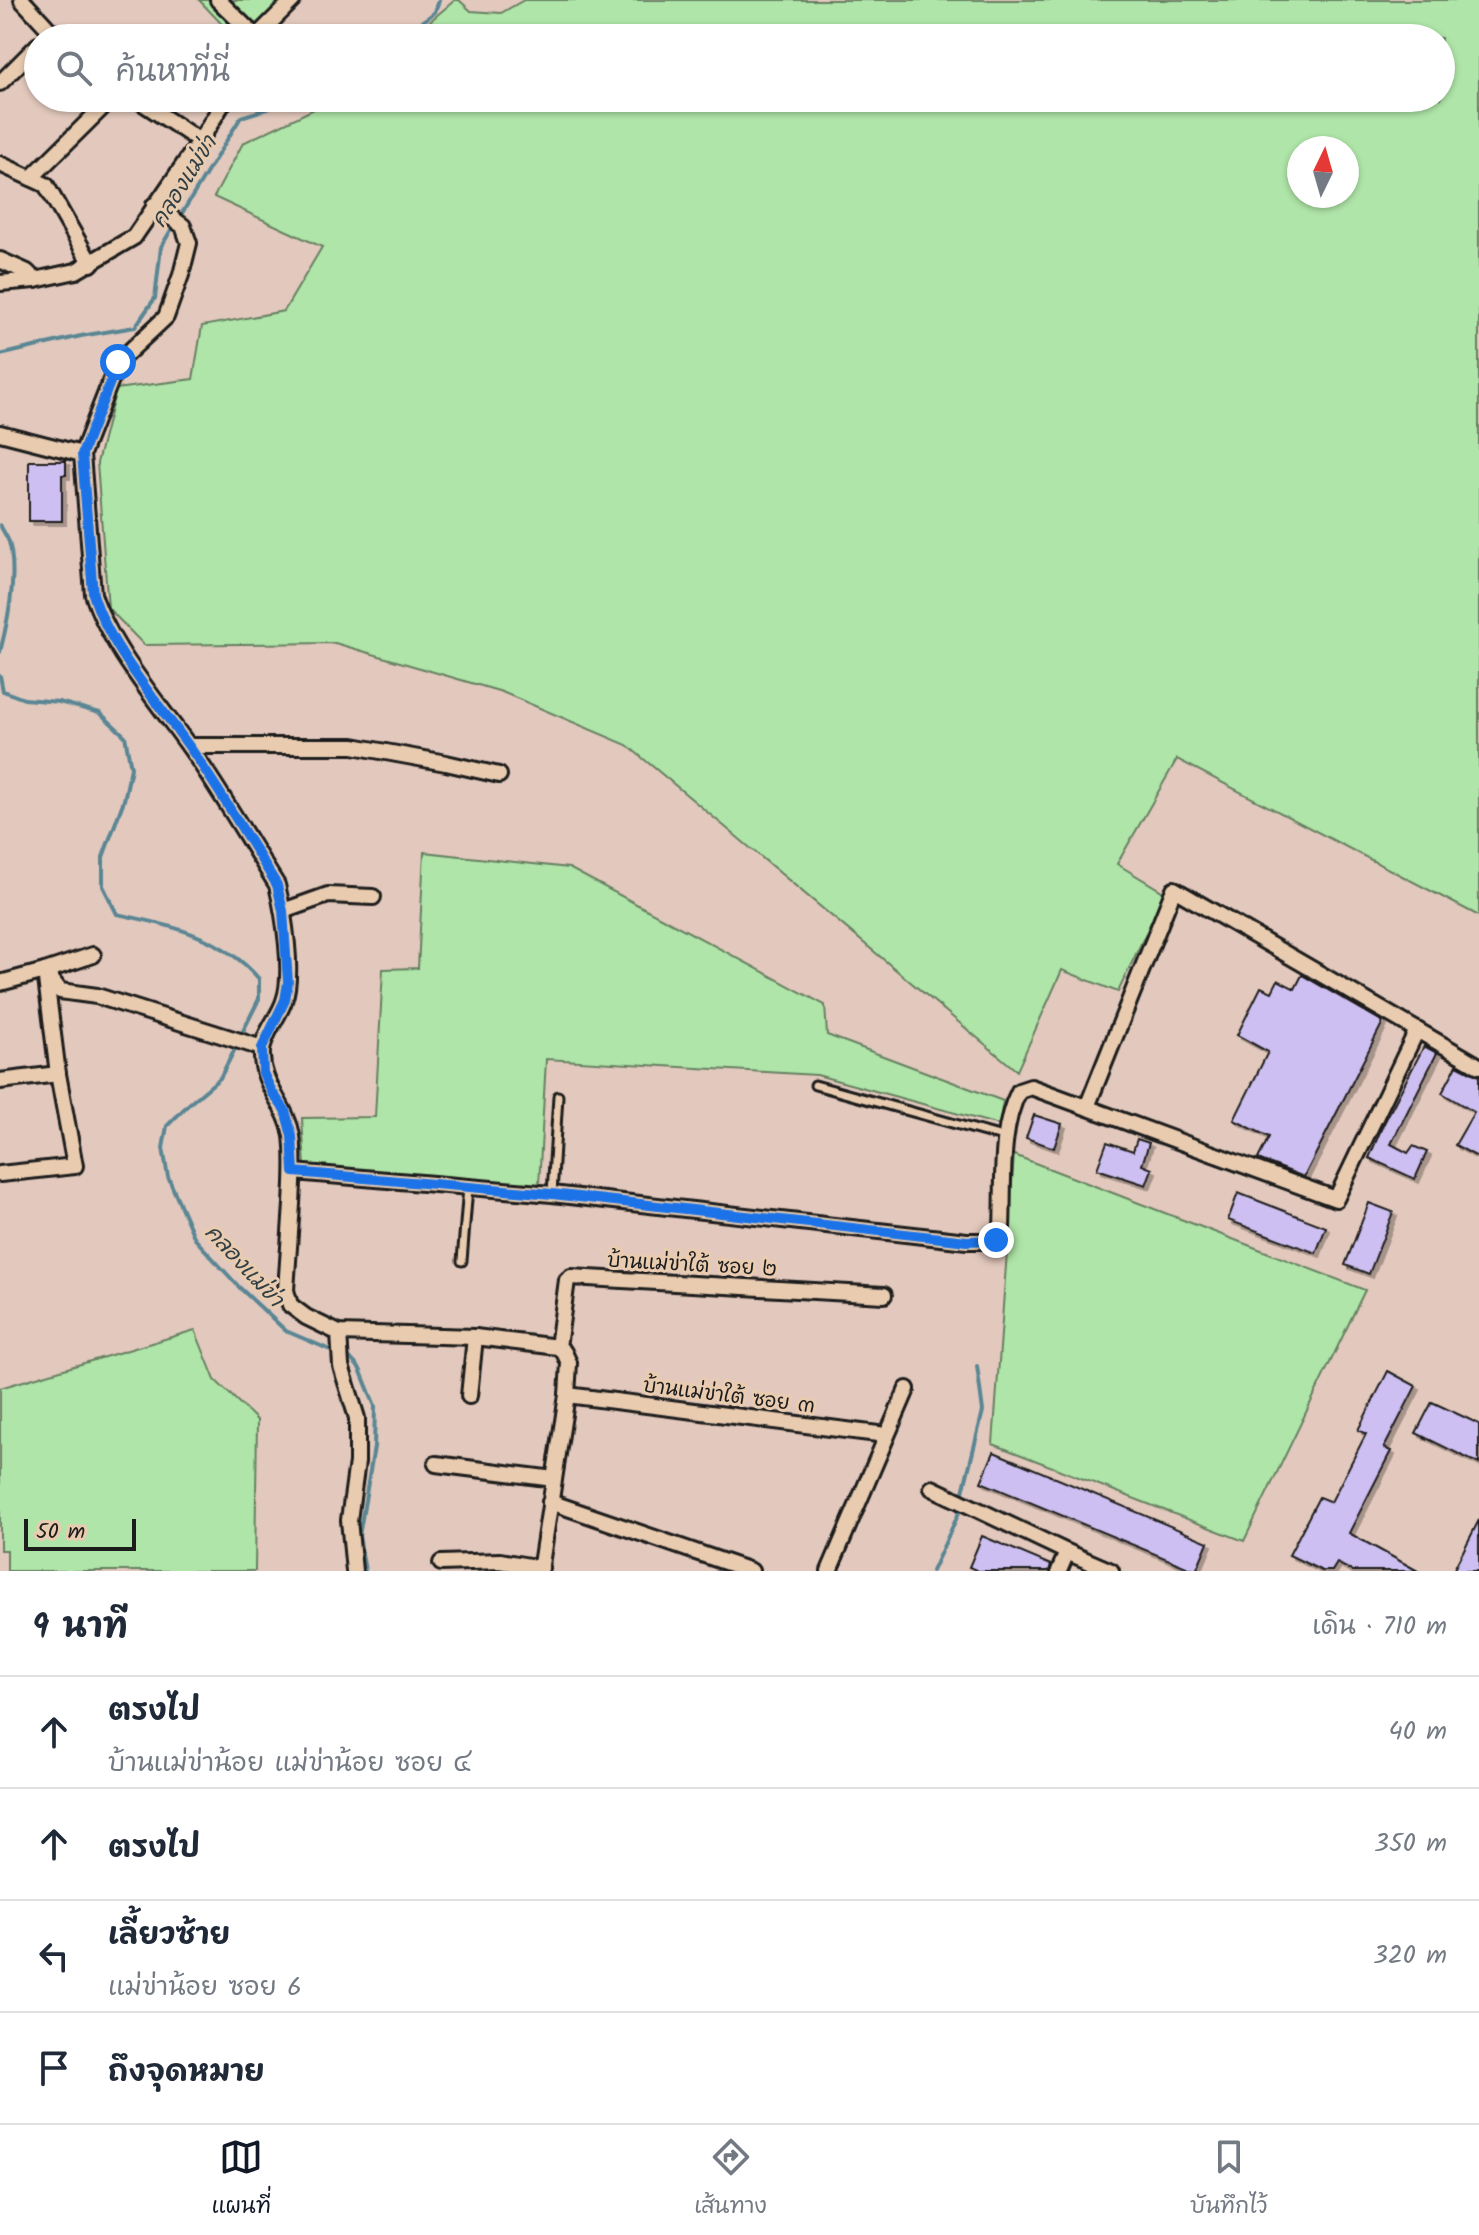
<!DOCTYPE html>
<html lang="th">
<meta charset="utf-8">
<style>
body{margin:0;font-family:Kalam,"Playpen Sans Thai",sans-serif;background:#f2f2f3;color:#1f2937}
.compass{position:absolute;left:1287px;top:136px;width:72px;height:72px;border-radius:50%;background:#fff;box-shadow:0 2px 6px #0004;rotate:5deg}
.scale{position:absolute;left:24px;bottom:20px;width:112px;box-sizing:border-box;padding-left:8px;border:4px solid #1c1c1c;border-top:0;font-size:22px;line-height:28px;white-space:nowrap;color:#1c1c1c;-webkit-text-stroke:6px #e9ccb0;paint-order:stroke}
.stop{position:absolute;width:24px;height:24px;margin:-18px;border:6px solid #1a73e8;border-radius:50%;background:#fff}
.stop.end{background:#1a73e8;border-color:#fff;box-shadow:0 2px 8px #0008}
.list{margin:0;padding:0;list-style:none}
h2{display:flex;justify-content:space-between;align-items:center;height:104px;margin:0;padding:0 32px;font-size:34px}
h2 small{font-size:26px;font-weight:400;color:#747a83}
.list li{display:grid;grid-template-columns:52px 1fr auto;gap:24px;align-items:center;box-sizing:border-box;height:112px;padding:0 32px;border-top:2px solid #e0e1e3}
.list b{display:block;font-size:30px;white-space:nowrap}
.list p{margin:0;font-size:26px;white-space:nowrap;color:#747a83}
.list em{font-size:26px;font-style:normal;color:#747a83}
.icon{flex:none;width:44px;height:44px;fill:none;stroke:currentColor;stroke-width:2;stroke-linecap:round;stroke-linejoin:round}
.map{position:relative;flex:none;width:1479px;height:1571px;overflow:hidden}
.search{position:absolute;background:#fff;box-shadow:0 2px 6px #0004;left:24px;right:24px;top:24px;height:88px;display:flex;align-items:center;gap:20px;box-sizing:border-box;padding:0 28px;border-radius:44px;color:#747a83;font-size:30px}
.sheet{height:552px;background:#fff}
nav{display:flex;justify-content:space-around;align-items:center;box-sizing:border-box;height:112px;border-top:2px solid #e0e1e3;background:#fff;font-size:22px;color:#747a83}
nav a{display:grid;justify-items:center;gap:4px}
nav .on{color:#111827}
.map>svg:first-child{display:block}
.green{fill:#afe5a8;stroke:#668062;stroke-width:2;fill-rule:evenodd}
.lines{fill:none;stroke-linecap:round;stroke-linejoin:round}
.stream{stroke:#5a8694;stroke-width:4}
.building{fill:#cdbff1;stroke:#1c1c1c;stroke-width:2;filter:url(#shadow)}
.lane-casing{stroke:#1c1c1c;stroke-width:13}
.street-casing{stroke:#1c1c1c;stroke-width:20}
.lane{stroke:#e9ccb0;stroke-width:7}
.street{stroke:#e9ccb0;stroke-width:14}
.route{stroke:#1a73e8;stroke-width:10}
.labels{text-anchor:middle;stroke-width:6;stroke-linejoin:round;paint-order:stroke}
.street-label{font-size:20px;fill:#1c1c1c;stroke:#e9ccb0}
.water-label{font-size:22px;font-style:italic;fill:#313f44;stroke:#e9ccb0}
</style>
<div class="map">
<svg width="1479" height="1571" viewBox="0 0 1479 1571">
<defs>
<filter id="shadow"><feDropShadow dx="4" dy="4" stdDeviation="0" flood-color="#0004"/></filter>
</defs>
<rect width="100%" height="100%" fill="#e3c9bd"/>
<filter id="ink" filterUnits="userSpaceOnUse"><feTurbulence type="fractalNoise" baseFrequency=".0125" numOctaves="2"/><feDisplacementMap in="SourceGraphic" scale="16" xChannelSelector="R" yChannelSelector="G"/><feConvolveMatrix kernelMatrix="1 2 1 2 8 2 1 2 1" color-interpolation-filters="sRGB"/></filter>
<g filter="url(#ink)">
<g class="green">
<path d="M199,0H285L248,38H235Z"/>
<path d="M455,0H459L471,11L501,13L524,0H1479V916L1177,759L1117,864L1165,893L1118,992L1062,970L1017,1071L627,745L502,692L335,643L144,645L108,608L97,463L116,389L193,379L202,326L284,311L322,247L214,197L243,143L337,98H1441V38H410ZM1299,148H1347V196H1299Z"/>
<path d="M424,852L569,868L825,1005L827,1035L1003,1101L999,1125L817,1075L546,1059L539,1185L305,1167L302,1118L375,1117L383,969L418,968Z"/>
<path d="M1014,1155L1365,1290L1244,1541L993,1444Z"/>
<path d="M195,1330L215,1380L257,1420L255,1571H7V1550H0V1388Z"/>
</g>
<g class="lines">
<g class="stream">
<path d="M402,38L435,12L439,0"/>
<path d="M179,218L241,117L302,98"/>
<path d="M0,355L81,336L135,327L155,298L161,247L174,225"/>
<path d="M0,525C3,531 7,537 9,542C18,573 8,621 0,652"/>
<path d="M0,676L3,691L24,699L59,702L100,713L125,736L131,768L124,800L103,857V886L117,914C169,925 223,936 259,979V999L240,1037"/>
<path d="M237,1045L220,1078L189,1104L167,1126L163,1148L168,1177L195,1239L240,1288L286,1331L335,1352"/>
<path d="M343,1355L350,1358L360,1369L375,1406L374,1447L359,1536L365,1571"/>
<path d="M962,1496L983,1411L977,1366"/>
<path d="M932,1571L958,1515L960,1505"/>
</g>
</g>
<g class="building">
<path d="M29,461H66V475H62V521H29Z"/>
<path d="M1302,975L1383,1022L1304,1177L1258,1159L1269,1137L1234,1120L1268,1052L1237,1035L1261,987L1272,992L1278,980L1295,989Z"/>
<path d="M1424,1046L1437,1053L1391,1144L1408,1153L1413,1146L1427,1152L1415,1179L1369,1158L1382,1127Z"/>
<path d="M1457,1065L1479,1076V1158L1455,1145L1474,1112L1442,1093Z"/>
<path d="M1034,1115L1062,1124L1054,1148L1026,1138Z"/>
<path d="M1137,1139L1149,1143L1142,1165L1152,1169L1146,1185L1097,1169L1107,1142L1133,1151Z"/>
<path d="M1238,1193L1326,1227L1316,1253L1228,1220Z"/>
<path d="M1369,1203L1393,1212L1369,1274L1345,1265Z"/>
<path d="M1388,1371L1416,1386L1384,1448L1391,1451L1349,1533L1418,1571H1352L1337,1563L1332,1571H1322L1289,1555L1319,1497L1331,1502L1366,1434L1358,1430Z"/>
<path d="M1432,1402L1479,1424V1464L1416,1433Z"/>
<path d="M994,1452L1208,1542L1196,1571L981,1482Z"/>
<path d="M1479,1520V1571H1453Z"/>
<path d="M982,1536L1051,1565L1049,1571H978L969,1567Z"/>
</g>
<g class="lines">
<g class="lane-casing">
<g id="lane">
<path d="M815,1085L1006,1138"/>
<path d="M552,1194L558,1096"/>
<path d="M462,1261L468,1187"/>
</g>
</g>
<g class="street-casing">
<g id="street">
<path d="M22,0L57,38"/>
<path d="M218,0L256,37"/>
<path d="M255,38L293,0"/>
<path d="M0,83L38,45"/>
<path d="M135,98L200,141"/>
<path d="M0,164L46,185L91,264"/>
<path d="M31,178L112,98"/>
<path d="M154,205L183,226L189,243L181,275L166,317L118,362L82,454L93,594C110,647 156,700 188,745C220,790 248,839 277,885C284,914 294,974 284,1001C279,1017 263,1034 262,1051C260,1085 287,1104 292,1136C295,1159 293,1182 292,1204C290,1232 288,1261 286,1290L290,1305L306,1317L339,1333L475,1337L558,1347L564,1352L569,1363L567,1395L540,1571"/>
<path d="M0,260L27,272L35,280"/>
<path d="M0,283L35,280L76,271L134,237L200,141L226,98"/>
<path d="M0,433L82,454"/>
<path d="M189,746H353L446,763L499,775"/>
<path d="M283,911L328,895L373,897"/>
<path d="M0,983L45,971L60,991L97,996L262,1048"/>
<path d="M0,1081L58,1074"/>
<path d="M1087,1107L1174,889L1479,1066"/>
<path d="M294,1172L552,1194L967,1241H992L996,1240L1002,1228C1004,1185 999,1129 1019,1091L1031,1087L1336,1199L1417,1030"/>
<path d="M0,1174L75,1166L58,1074L45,971L93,955"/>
<path d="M339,1333L341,1366L357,1418V1462L349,1520L354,1571"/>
<path d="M558,1347L567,1280L571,1277L884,1295"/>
<path d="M567,1395L886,1435"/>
<path d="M469,1396L475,1337"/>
<path d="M436,1464L554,1479"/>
<path d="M932,1488L1067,1552L1111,1571"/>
<path d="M550,1502L751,1571"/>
<path d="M441,1563L500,1561L541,1568"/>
<path d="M829,1571L907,1389"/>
<path d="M1059,1571L1067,1552"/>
</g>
</g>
<use href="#lane" class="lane"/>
<use href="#street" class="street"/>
</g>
</g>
<g class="lines" filter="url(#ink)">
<path class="route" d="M118,362L82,454L93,594C109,647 156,700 188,745C220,790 248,839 277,885L283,911L288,982L285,1000L262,1048L263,1073L272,1092L285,1110L292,1136L294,1172L552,1194L967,1241L996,1240"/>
</g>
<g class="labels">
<g class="street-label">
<text transform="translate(692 1264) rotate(3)" y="7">บ้านแม่ข่าใต้ ซอย ๒</text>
<text transform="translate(729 1395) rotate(7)" y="7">บ้านแม่ข่าใต้ ซอย ๓</text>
</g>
<g class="water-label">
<text transform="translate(183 181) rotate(-58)" y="8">คลองแม่ข่า</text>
<text transform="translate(245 1265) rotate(47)" y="8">คลองแม่ข่า</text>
</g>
</g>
</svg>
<svg class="compass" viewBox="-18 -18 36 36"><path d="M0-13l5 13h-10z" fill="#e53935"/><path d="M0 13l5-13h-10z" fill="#747a83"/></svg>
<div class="scale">50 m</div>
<div class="stop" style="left:118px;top:362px"></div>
<div class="stop end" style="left:996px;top:1240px"></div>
<div class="search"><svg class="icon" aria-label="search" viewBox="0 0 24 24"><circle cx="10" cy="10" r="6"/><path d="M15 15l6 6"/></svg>ค้นหาที่นี่</div>
</div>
<section class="sheet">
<h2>9 นาที<small>เดิน · 710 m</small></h2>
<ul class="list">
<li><svg class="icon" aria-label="ahead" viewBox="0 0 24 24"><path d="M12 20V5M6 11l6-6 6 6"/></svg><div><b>ตรงไป</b><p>บ้านแม่ข่าน้อย แม่ข่าน้อย ซอย ๔</p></div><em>40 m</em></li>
<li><svg class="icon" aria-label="ahead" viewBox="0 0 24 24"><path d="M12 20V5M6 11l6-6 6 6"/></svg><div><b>ตรงไป</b></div><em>350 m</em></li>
<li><svg class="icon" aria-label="left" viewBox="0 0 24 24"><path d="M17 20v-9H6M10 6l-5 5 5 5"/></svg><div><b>เลี้ยวซ้าย</b><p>แม่ข่าน้อย ซอย 6</p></div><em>320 m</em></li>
<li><svg class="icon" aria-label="arrive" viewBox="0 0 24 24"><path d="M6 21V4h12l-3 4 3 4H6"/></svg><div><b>ถึงจุดหมาย</b></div></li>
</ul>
</section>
<nav>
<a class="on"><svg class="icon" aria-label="map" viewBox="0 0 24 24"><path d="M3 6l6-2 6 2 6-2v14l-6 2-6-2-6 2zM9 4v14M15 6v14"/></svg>แผนที่</a>
<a><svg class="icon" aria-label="directions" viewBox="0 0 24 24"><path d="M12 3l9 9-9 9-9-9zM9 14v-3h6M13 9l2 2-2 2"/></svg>เส้นทาง</a>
<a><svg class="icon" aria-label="saved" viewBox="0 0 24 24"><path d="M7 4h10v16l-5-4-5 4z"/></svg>บันทึกไว้</a>
</nav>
